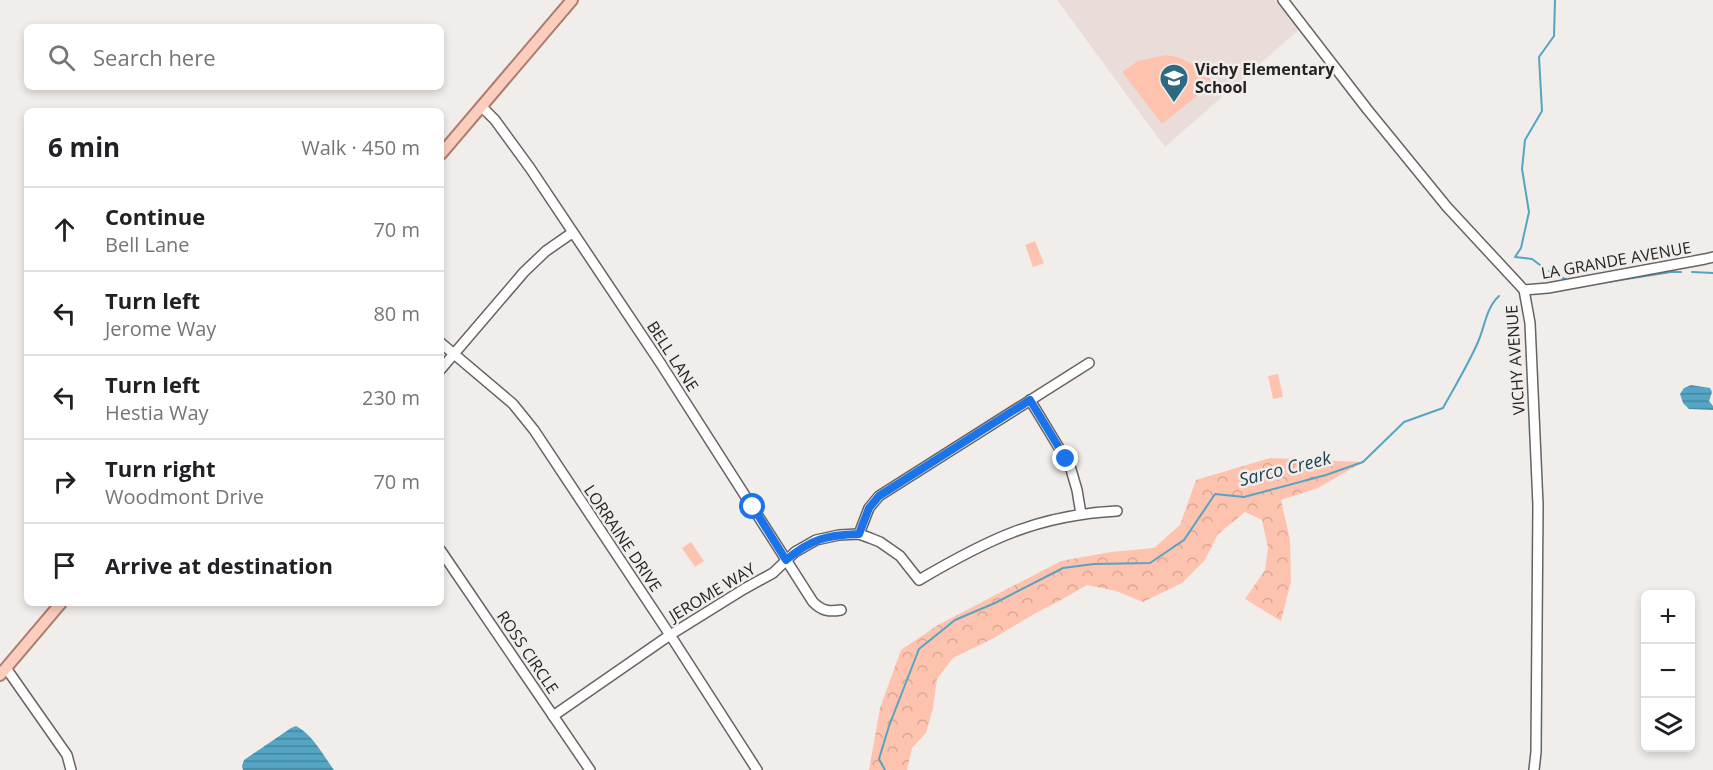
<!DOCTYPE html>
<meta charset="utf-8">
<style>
body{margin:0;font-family:"Open Sans",sans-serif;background:#f6f6f6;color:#202124}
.controls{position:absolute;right:18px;bottom:18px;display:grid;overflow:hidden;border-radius:9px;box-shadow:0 3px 9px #0003}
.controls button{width:54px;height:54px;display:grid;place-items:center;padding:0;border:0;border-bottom:2px solid #e0e0e0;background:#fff;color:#202124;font:30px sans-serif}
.stop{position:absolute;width:18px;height:18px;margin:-14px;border:4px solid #1a73e8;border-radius:50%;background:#fff}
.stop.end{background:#1a73e8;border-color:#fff;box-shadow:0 2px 6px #0008}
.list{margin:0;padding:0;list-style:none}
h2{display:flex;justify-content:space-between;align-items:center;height:78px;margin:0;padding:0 24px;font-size:26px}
h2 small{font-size:20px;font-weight:400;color:#757577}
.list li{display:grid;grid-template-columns:39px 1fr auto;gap:18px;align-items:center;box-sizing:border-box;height:84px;padding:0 24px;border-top:2px solid #e0e0e0}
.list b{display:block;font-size:22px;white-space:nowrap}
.list p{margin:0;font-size:20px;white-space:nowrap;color:#757577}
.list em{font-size:20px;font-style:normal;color:#757577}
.icon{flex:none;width:33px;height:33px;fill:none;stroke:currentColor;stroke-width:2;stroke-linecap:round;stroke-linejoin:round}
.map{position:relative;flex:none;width:1713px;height:770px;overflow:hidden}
.search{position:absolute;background:#fff;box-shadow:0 3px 9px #0003;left:24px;top:24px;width:420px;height:66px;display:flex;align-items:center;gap:15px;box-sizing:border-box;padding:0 21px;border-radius:9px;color:#757577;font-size:22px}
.panel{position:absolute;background:#fff;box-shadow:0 3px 9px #0003;left:24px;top:108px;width:420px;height:498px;border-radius:9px}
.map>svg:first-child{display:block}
.built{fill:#eaddd9}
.forest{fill:url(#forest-crowns)}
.pitch{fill:#fec3ae}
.water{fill:url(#water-rules)}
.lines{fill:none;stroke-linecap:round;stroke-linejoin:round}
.stream{stroke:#54a5c3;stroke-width:2}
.minor-casing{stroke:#676362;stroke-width:12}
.major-casing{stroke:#ad7c6b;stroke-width:14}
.minor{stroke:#fff;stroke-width:9}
.major{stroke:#facdbe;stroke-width:10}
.route{stroke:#1a73e8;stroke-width:8}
.labels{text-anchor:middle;stroke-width:5;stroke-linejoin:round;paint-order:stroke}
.poi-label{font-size:16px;font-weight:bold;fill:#262423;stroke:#f1edeb;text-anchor:start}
.street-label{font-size:16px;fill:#262423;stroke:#f1edeb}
.water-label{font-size:18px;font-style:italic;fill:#1e4351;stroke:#f1edeb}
</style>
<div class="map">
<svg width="1713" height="770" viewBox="0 0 1713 770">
<defs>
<pattern id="forest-crowns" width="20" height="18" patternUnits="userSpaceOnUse" patternTransform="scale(1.5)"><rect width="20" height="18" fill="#fec3ae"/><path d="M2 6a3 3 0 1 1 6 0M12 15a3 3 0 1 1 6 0" fill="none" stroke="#daa795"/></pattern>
<pattern id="water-rules" width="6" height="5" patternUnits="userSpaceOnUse" patternTransform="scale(1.5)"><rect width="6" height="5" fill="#54a5c3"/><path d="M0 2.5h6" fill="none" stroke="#45869e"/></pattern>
</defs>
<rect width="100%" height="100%" fill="#f1edeb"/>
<path class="built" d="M1057,0H1281L1302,27L1165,147Z"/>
<path class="forest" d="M1270,458L1363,462L1318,488L1281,500L1290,540L1291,581L1281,621L1245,599L1265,570L1268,548L1262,520L1245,512L1218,534L1205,560L1182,583L1143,602L1116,591L1087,585L1061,600L1034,614L994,638L953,658L937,679L933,708L926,733L912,748L907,770H869L880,708L901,650L938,625L1061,561L1111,552L1154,548L1180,525L1196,480Z"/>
<g class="pitch">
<path d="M1165,55C1186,58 1200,66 1213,83L1162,124L1122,72L1138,61Z"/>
<path d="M1035,241L1044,263L1033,267L1025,245Z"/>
<path d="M1278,374L1283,397L1273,399L1268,376Z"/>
<path d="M691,542L704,561L695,567L682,548Z"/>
</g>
<g class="water">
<path d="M1691,385L1710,388L1712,392L1709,401L1713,406V410L1689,409L1683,403L1680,394L1684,388Z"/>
<path d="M296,726C314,736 322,754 334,770H243L242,766L244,760L291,728Z"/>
</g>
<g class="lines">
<g class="stream">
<path d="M1540,265L1532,259L1515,257L1521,248L1529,212L1522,169L1525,140L1542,111L1539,57L1554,36L1555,0"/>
<path d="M1549,271L1567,280"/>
<path d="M1692,272L1713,273"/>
<path d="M1582,286L1671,272H1681"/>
<path d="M885,770L879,759L889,726L919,649L955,620L995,603L1063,568L1094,564L1150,563L1184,540L1215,494L1244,497L1326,475L1363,462L1404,422L1443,408C1455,386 1468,365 1478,342C1485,326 1486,308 1499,296"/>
</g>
<g class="minor-casing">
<g id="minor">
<path d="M1283,0L1367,109L1447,207L1524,290L1530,323L1538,505L1536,752L1534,770"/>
<path d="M482,107L495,120L530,168L661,364L813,602C822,611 829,612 841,610"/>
<path d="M1524,290L1548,288L1705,259L1713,257"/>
<path d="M441,343L513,404L534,430L674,641L757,770"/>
<path d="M441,369L524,272L546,251L569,235L574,234"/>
<path d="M1030,400L1070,466L1077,490L1081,514"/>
<path d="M859,534L869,508L879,496L1089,363"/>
<path d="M441,551L590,770"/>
<path d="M6,668L67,755L71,770"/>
<path d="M553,716L670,635L744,589L773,573L795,552L816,540L839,535L859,534L870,538L880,542L900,556L919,580C987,540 1037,515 1117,511"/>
</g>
</g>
<g class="major-casing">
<g id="major">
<path d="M441,154L572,0"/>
<path d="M0,675L61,603"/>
</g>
</g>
<use href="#minor" class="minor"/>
<use href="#major" class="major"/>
</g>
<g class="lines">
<path class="route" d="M753,507L786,560C811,539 827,535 859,534L869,508L879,496L1030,400L1066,459"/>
</g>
<defs>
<g id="school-pin" transform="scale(1.5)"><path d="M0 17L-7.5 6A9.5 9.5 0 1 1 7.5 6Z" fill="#2d6a81" stroke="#f1edeb"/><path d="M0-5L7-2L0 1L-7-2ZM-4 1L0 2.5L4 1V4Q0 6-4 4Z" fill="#fff"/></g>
</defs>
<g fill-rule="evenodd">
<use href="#school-pin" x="1174" y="78"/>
</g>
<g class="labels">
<g class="poi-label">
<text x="1195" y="75">Vichy Elementary<tspan x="1195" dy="18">School</tspan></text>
</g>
<g class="street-label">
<text transform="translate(1616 260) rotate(-10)" y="6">LA GRANDE AVENUE</text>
<text transform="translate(673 356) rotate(57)" y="6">BELL LANE</text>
<text transform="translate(1515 360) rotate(-94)" y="6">VICHY AVENUE</text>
<text transform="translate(623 538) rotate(56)" y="6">LORRAINE DRIVE</text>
<text transform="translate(712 592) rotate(-31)" y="6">JEROME WAY</text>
<text transform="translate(528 652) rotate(56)" y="6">ROSS CIRCLE</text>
</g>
<g class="water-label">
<text transform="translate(1285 469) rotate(-14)" y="6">Sarco Creek</text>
</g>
</g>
</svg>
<div class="controls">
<button>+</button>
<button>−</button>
<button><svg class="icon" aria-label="layers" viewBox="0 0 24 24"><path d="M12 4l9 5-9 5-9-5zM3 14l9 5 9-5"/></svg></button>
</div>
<div class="stop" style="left:753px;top:507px"></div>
<div class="stop end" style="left:1066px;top:459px"></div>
<div class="search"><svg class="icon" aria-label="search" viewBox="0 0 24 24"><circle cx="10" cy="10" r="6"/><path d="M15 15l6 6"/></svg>Search here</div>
<section class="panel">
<h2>6 min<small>Walk · 450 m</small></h2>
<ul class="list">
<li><svg class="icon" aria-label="ahead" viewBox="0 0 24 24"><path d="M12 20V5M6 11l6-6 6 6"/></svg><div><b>Continue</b><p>Bell Lane</p></div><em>70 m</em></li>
<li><svg class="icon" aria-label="left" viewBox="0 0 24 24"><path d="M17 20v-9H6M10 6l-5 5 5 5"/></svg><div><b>Turn left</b><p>Jerome Way</p></div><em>80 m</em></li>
<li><svg class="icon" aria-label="left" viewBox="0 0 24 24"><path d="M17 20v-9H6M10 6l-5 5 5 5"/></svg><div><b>Turn left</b><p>Hestia Way</p></div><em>230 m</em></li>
<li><svg class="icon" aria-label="right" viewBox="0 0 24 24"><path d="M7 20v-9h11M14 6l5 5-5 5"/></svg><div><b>Turn right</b><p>Woodmont Drive</p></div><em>70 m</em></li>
<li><svg class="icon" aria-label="arrive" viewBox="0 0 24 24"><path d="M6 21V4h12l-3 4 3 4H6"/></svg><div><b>Arrive at destination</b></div></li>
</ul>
</section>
</div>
